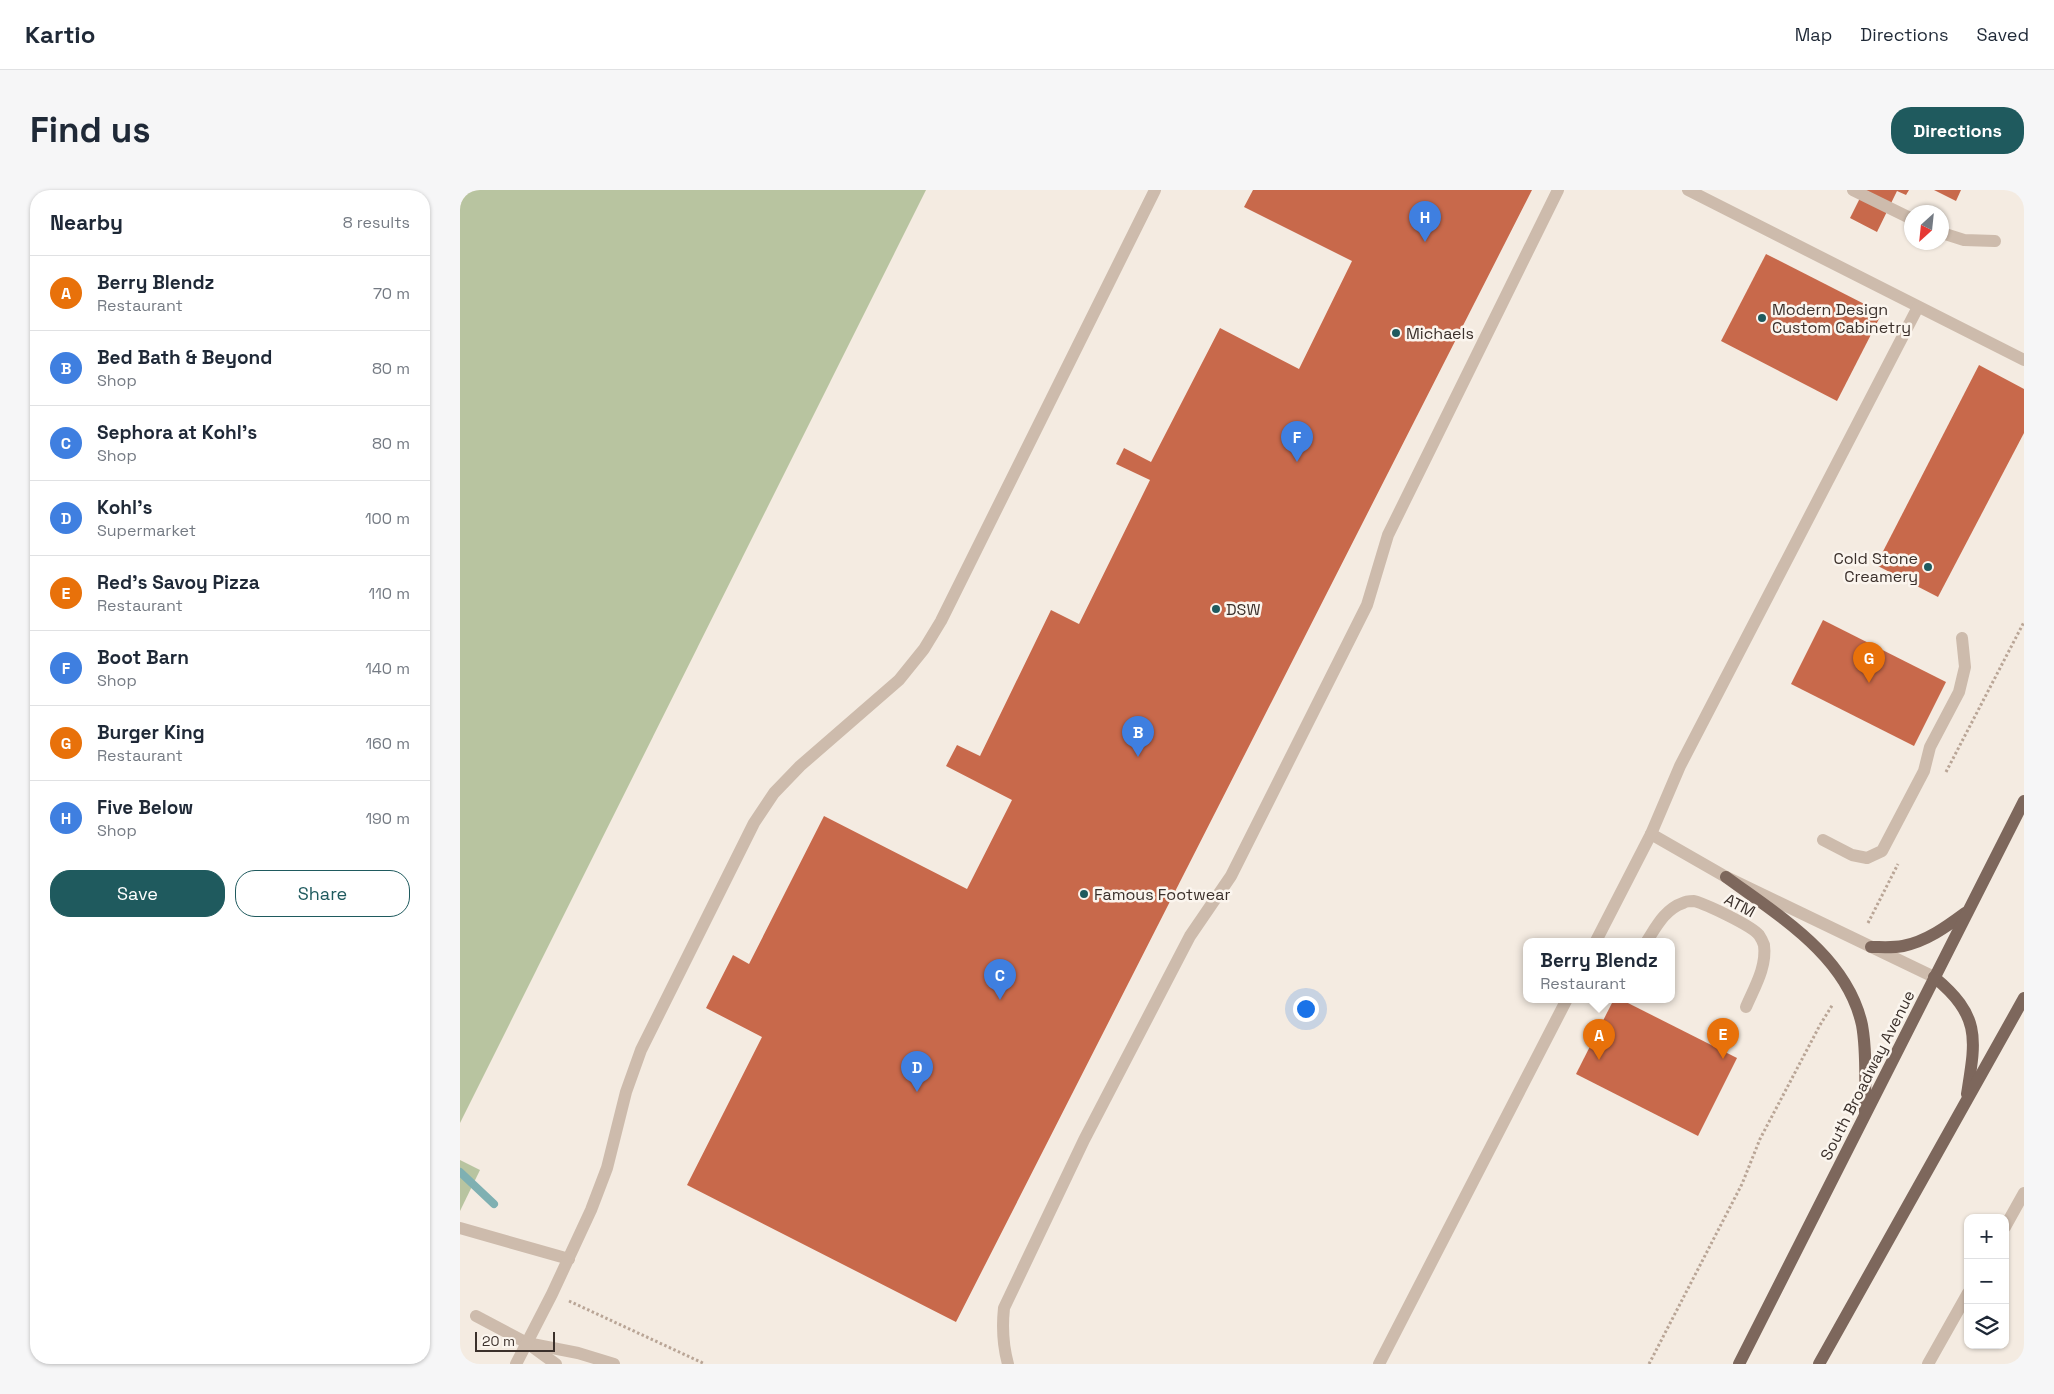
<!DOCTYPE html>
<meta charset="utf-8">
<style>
body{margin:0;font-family:"Space Grotesk",sans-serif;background:#f6f6f7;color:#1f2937}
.controls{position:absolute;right:15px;bottom:15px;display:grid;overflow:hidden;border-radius:10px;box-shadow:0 1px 4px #0004}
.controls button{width:45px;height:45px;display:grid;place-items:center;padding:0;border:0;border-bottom:1px solid #e0e1e3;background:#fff;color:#1f2937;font:25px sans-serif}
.compass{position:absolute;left:1444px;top:15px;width:45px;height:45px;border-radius:50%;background:#fff;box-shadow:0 1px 4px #0004;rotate:207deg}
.scale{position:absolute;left:15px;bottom:12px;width:80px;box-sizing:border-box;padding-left:5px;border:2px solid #3b302b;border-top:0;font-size:14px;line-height:18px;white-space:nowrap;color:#3b302b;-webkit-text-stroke:4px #fbf5ee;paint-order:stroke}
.you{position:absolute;left:845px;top:818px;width:18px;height:18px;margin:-12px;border:4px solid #fff;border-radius:50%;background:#1a73e8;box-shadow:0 0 0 8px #1a73e833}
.badge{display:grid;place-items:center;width:32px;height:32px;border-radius:50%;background:#1f5a5e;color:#fff;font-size:16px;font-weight:700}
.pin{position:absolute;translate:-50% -41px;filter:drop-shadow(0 1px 2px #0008)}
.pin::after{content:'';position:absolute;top:26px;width:18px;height:15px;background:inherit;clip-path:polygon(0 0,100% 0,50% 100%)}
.popup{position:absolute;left:1063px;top:748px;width:152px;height:65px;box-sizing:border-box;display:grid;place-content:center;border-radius:10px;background:#fff;filter:drop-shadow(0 1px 4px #0005);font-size:16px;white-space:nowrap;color:#747a83}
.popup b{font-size:19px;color:#1f2937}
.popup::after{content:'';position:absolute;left:50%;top:100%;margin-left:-10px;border:10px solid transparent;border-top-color:#fff}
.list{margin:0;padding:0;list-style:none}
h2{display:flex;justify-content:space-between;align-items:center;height:65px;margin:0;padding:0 20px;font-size:21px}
h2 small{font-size:16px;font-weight:400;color:#747a83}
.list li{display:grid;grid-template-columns:32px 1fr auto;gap:15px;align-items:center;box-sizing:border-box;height:75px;padding:0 20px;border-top:1px solid #e0e1e3}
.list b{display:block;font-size:19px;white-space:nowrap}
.list p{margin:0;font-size:16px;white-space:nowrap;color:#747a83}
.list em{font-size:16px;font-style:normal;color:#747a83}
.actions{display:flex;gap:10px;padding:15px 20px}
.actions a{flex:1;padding:11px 0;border:1px solid #1f5a5e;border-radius:20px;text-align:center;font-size:18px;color:#1f5a5e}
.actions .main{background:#1f5a5e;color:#fff}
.icon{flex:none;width:28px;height:28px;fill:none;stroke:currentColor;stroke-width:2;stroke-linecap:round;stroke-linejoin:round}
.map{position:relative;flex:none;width:1564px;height:1174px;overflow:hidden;border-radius:20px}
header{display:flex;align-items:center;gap:30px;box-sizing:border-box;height:70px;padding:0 25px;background:#fff;border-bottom:1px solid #e0e1e3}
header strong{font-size:24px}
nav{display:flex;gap:28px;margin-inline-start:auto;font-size:18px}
.intro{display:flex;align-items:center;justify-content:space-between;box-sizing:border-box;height:120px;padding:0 30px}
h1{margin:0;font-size:35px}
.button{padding:12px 22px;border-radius:20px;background:#1f5a5e;color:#fff;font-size:18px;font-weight:700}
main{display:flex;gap:30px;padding:0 30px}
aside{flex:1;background:#fff;border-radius:20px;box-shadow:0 1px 4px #0004}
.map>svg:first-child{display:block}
.green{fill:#b8c4a0}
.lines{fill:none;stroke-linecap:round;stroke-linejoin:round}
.stream{stroke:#7fb0b2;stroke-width:8}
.building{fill:#c8694b}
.path{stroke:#b9a596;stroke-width:3;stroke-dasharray:2.5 2.5;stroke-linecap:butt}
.minor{stroke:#cdbbac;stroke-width:12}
.major{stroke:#7d675c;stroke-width:12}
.poi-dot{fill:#1f5a5e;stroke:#fbf5ee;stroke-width:2}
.labels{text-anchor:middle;stroke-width:5;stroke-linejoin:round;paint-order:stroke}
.poi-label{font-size:16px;fill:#3b302b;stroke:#fbf5ee;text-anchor:start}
.street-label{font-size:16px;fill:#3b302b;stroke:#fbf5ee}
</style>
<header>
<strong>Kartio</strong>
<nav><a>Map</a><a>Directions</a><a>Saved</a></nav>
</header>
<div class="intro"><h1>Find us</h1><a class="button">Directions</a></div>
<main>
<aside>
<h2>Nearby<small>8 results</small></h2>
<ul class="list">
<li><span class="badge" style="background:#e8710a">A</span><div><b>Berry Blendz</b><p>Restaurant</p></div><em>70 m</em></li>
<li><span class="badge" style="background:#3f7fe0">B</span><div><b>Bed Bath &amp; Beyond</b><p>Shop</p></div><em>80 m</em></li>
<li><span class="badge" style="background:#3f7fe0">C</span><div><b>Sephora at Kohl's</b><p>Shop</p></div><em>80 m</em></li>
<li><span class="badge" style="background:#3f7fe0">D</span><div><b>Kohl's</b><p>Supermarket</p></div><em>100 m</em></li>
<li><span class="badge" style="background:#e8710a">E</span><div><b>Red's Savoy Pizza</b><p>Restaurant</p></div><em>110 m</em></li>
<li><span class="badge" style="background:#3f7fe0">F</span><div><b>Boot Barn</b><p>Shop</p></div><em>140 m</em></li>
<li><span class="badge" style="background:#e8710a">G</span><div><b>Burger King</b><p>Restaurant</p></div><em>160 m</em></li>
<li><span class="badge" style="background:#3f7fe0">H</span><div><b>Five Below</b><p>Shop</p></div><em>190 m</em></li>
</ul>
<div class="actions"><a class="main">Save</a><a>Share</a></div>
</aside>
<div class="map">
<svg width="1564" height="1174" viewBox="0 0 1564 1174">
<rect width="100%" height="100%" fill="#f4ebe1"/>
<g class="green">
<path d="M0,0H466L0,933Z"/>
<path d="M0,970L20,980L0,1021Z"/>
</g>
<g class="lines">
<path class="stream" d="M0,982L34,1014"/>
</g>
<g class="building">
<path d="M793,0H1072L496,1132L227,995L302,847L246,818L273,765L289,774L364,626L507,699L552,610L486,576L497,555L520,566L591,420L619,434L690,290L656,274L664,258L691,272L760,138L839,179L892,71L784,17Z"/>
<path d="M1404,0H1449L1446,5L1437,1L1417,42L1390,28Z"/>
<path d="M1474,0H1501L1496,11Z"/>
<path d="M1306,64L1422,123L1377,211L1261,151Z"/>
<path d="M1519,175L1564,199V243L1478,407L1416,375Z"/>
<path d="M1363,430L1486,492L1454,556L1331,494Z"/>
<path d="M1154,809H1160L1277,868L1238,946L1116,884Z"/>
</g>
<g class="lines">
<g class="path">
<path d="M1486,582L1564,432"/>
<path d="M1408,733L1438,674"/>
<path d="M109,1111L245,1174"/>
<path d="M1189,1174L1282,994L1300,949L1360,835L1373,814"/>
</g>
<g class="minor">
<path d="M1228,0L1564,170"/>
<path d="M1393,0L1452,29"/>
<path d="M1482,43L1504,50L1535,51"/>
<path d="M1191,644L1266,687L1474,787"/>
<path d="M1363,650L1392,665L1407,668L1422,661L1464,581L1470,557L1499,502L1505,477L1502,448"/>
<path d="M1136,751L1191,644L1220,576L1458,117"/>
<path d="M1187,751C1196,737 1205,719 1223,713C1226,711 1231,711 1234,711C1246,714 1292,736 1299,745C1301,748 1303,752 1304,755C1307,777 1294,798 1286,817"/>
<path d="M1545,1037L1564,1003"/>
<path d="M0,1038L109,1069"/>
<path d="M16,1126L67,1153L96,1174"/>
<path d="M72,1154L118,1163L154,1174"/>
<path d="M56,1174L92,1104L131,1020L147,978L166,902L181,860L294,633L314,603L340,576L439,490L464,459L481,431L695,0"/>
<path d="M548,1174C543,1156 542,1137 544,1118L624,950L730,746L771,686L907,415L928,345L1098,0"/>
<path d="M919,1174L1107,809"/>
<path d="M1468,1174L1508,1103"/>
</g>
<g class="major">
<path d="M1266,687C1319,726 1387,766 1402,835C1407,863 1405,893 1405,922"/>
<path d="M1411,757C1421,757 1433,758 1443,756C1467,751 1486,737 1505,723"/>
<path d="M1474,787C1521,826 1516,848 1507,904"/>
<path d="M1279,1174L1564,611"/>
<path d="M1359,1174L1564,808"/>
</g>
</g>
<g class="poi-dot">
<circle cx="1302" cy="128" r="5"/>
<circle cx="936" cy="143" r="5"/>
<circle cx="1468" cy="377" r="5"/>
<circle cx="756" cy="419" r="5"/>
<circle cx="624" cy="704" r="5"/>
</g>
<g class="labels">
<g class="poi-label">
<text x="1312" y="125">Modern Design<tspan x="1312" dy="18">Custom Cabinetry</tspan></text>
<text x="946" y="149">Michaels</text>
<text x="1458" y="374" text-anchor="end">Cold Stone<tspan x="1458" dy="18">Creamery</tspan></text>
<text x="766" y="425">DSW</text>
<text x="634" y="710">Famous Footwear</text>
</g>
<g class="street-label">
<text transform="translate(1280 715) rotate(28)" y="6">ATM</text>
<text transform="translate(1407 885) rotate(-63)" y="6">South Broadway Avenue</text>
</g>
</g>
</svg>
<div class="controls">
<button>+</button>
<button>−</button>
<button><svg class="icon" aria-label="layers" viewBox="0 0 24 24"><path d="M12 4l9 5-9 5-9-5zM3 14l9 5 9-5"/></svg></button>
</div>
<svg class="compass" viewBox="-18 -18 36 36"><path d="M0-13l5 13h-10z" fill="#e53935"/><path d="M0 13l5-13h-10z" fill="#747a83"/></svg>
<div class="scale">20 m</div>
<div class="you"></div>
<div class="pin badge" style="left:1139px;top:870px;background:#e8710a">A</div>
<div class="popup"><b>Berry Blendz</b>Restaurant</div>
<div class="pin badge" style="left:678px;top:567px;background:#3f7fe0">B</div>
<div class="pin badge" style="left:540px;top:810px;background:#3f7fe0">C</div>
<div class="pin badge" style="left:457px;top:902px;background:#3f7fe0">D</div>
<div class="pin badge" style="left:1263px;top:869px;background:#e8710a">E</div>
<div class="pin badge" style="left:837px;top:272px;background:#3f7fe0">F</div>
<div class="pin badge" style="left:1409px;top:493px;background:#e8710a">G</div>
<div class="pin badge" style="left:965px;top:52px;background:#3f7fe0">H</div>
</div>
</main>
